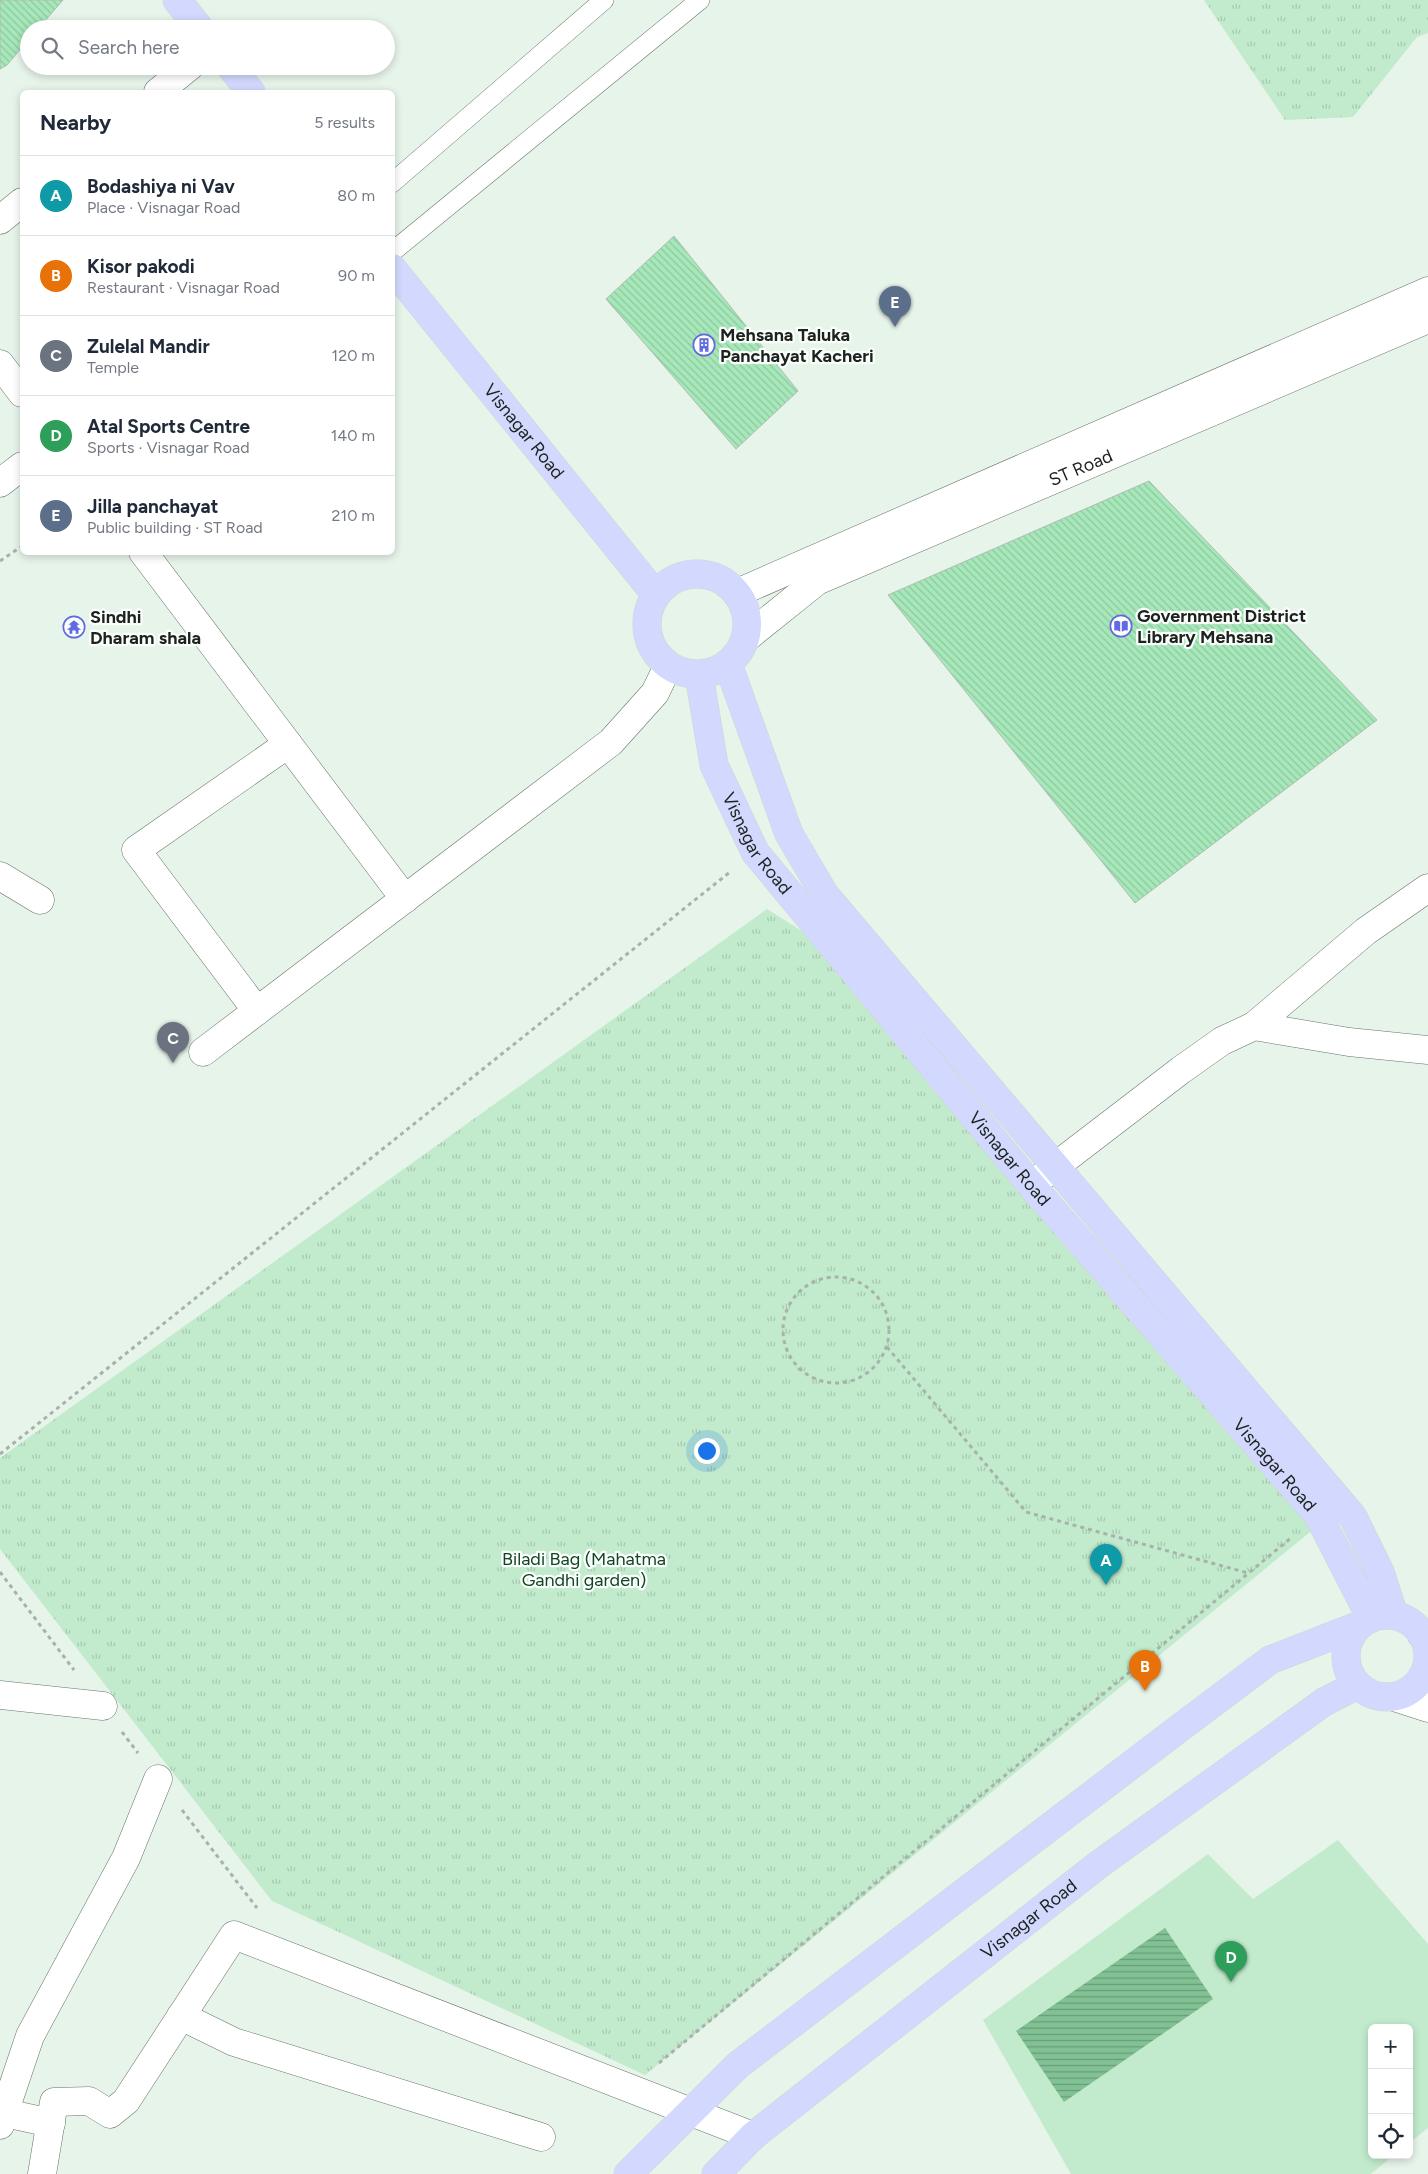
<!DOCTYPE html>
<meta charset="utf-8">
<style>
body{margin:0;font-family:Figtree,sans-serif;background:#f2f2f3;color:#1f2937}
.controls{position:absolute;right:15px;bottom:15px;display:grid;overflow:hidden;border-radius:8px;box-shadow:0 2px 8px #0003}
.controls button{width:45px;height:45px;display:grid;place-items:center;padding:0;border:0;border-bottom:1px solid #e0e1e3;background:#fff;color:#1f2937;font:25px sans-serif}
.you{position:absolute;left:706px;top:1450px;width:18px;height:18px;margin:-12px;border:4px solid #fff;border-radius:50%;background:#1a73e8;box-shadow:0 0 0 8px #1a73e833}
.badge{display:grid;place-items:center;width:32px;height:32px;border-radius:50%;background:#ea580c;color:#fff;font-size:16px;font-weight:700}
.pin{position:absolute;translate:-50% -41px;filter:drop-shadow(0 1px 2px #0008)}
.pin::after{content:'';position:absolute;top:26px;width:18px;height:15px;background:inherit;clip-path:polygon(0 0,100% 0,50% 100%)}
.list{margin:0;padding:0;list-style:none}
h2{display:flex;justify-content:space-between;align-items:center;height:65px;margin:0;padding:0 20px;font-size:21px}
h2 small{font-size:16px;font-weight:400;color:#747a83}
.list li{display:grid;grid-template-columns:32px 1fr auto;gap:15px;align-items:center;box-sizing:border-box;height:80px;padding:0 20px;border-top:1px solid #e0e1e3}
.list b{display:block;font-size:19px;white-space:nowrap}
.list p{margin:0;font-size:16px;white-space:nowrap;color:#747a83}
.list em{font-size:16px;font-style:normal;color:#747a83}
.icon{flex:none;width:28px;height:28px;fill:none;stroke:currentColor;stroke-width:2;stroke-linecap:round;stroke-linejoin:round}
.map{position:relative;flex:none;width:1428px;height:2174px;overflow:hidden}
.search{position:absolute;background:#fff;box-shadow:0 2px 8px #0003;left:20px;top:20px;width:375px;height:55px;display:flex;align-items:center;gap:12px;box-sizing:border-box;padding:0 18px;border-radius:28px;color:#747a83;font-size:19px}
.panel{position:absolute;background:#fff;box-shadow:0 2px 8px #0003;left:20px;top:90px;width:375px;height:465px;border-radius:8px}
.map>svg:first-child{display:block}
.grass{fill:url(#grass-tufts)}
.garden{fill:#c2ebcd}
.water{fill:url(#water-rules)}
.building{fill:url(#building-back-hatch);stroke:#b0bcb3}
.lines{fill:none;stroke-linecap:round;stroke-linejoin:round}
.service-casing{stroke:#69746b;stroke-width:20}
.minor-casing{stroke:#69746b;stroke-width:29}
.tertiary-casing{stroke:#69746b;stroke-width:29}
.secondary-casing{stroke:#69746b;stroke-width:29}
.primary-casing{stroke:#d2d3d2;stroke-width:29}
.path{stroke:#a7b2aa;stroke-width:3;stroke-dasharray:4 4;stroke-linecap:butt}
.service{stroke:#fff;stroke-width:19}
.minor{stroke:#fff;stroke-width:28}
.tertiary{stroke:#fff;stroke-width:28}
.secondary{stroke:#fff;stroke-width:28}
.primary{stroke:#d3d9fe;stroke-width:28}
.labels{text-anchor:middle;stroke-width:4.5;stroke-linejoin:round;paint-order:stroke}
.poi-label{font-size:18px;font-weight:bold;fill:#1d221e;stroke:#fafffb;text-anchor:start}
.street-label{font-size:18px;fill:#1d221e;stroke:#fafffb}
.park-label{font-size:18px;fill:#144426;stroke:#fafffb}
</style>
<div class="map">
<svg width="1428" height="2174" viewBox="0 0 1428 2174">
<defs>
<pattern id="grass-tufts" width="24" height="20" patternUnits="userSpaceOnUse" patternTransform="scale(1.25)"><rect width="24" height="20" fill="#c2ebcd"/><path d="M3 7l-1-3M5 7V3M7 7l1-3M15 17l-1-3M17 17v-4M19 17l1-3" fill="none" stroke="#a6c9b0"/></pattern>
<pattern id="water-rules" width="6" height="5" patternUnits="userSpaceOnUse" patternTransform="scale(1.25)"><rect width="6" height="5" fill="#81c194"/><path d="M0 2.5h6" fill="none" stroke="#699c78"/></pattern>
<pattern id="building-back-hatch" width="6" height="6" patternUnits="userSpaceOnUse" patternTransform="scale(1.25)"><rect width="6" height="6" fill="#a6e8b9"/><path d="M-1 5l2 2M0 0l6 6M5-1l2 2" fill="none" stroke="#8ec79f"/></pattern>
</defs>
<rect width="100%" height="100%" fill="#e7f4ea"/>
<g class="grass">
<path d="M1204,0H1428V33L1417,37L1353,117L1285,120Z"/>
<path d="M767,909L837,953L1331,1515L645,2075L272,1901L0,1549V1458Z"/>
</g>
<path class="garden" d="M1338,1840L1428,1944V2128L1409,2143V2028H1372V2155H1394L1371,2174H1071L983,2020L1208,1854L1253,1899Z"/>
<path class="water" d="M1165,1928L1213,1999L1064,2102L1016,2031Z"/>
<g class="building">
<path d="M0,0H63L38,29H29V39L7,65L0,69Z"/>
<path d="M674,236L798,391L736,449L606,299Z"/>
<path d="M1149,481L1377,720L1135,903L888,595Z"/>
</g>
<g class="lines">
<g class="service-casing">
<g id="service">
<path d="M392,183L604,0"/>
<path d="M392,252L700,0"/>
</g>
</g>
<g class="minor-casing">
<g id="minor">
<path d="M158,92L190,66"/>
<path d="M0,220L22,202"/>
<path d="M0,364L22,393"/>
<path d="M0,483L22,466"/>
<path d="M143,552L405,899"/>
<path d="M0,876L40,900"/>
<path d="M257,1011L136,850L288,744"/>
<path d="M1254,1026L1366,931L1428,888"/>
<path d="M203,1052L611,742L655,693L668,666"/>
<path d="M1031,1185L1181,1070L1222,1041L1254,1026L1349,1042L1428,1050"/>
<path d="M0,1695L103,1706"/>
<path d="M181,2016L234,2042L541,2137"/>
<path d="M0,2112L51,2123"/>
<path d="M0,2125L30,2036L126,1858L158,1779"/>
<path d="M42,2174L54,2102L89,2101L110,2114L126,2101L234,1935L753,2136"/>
</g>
</g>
<g class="tertiary-casing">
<g id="tertiary">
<path d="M1422,1635L1428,1641"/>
<path d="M1394,1697L1428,1708"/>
</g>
</g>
<g class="secondary-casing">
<g id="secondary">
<path d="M737,593L1428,291"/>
<path id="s1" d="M746,638L817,581L1428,319"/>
</g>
</g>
<g class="primary-casing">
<g id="primary">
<path d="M177,0L200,29"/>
<path d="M230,66L251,92"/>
<path id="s2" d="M392,268L656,595"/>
<circle cx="697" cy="624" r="50"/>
<path d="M728,664L789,834L825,895L1353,1517L1380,1572L1394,1615"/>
<path id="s3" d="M699,675L714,765L755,852L1031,1185L1318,1515L1371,1618"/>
<circle cx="1387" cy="1656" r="41"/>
<path d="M628,2174L738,2065L1177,1730L1270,1660L1360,1625"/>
<path id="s4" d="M716,2174L753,2136L1098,1865L1324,1702L1357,1685"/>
</g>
</g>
<g class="path">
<path d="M0,561L22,546"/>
<circle cx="836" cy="1330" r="53"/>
<path d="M887,1347L1026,1512L1248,1573"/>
<path d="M0,1454L730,872"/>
<path d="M0,1572L74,1670"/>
<path d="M122,1732L138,1753"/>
<path d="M182,1810L257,1908"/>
<path d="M659,2063L1292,1537"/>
</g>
<use href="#service" class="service"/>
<use href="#minor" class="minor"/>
<use href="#tertiary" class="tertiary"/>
<use href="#secondary" class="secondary"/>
<use href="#primary" class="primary"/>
</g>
<defs>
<g id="building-ring" transform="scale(1.125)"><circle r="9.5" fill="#fafffb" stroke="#6269e2" stroke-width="1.5"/><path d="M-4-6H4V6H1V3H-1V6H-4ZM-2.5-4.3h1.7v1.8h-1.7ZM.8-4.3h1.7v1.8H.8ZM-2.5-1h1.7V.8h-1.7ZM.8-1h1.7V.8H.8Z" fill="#6269e2"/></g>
<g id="library-ring" transform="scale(1.125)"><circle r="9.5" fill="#fafffb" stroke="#6269e2" stroke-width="1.5"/><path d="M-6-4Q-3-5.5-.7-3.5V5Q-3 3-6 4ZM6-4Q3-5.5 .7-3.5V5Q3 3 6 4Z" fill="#6269e2"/></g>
<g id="temple-ring" transform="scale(1.125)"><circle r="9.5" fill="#fafffb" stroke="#6269e2" stroke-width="1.5"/><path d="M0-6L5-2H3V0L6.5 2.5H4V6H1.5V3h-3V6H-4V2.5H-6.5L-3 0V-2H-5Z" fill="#6269e2"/></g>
</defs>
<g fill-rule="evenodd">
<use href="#building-ring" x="704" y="345"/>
<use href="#library-ring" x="1121" y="626"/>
<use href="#temple-ring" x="74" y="627"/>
</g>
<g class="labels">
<g class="poi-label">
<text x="720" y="341">Mehsana Taluka<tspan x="720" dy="21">Panchayat Kacheri</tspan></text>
<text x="1137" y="622">Government District<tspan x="1137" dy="21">Library Mehsana</tspan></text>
<text x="90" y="623">Sindhi<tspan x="90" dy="21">Dharam shala</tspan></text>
</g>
<g class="street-label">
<text dy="6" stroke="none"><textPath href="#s2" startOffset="210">Visnagar Road</textPath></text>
<text dy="6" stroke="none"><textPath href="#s1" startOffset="378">ST Road</textPath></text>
<text dy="6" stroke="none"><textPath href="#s3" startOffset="181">Visnagar Road</textPath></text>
<text dy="6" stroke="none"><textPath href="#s3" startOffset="586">Visnagar Road</textPath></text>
<text dy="6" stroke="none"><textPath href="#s3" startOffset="991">Visnagar Road</textPath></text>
<text dy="6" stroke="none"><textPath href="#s4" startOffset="404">Visnagar Road</textPath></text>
</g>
<g class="park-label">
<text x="584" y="1565">Biladi Bag (Mahatma<tspan x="584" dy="21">Gandhi garden)</tspan></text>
</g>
</g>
</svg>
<div class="controls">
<button>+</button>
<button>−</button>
<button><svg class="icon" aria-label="locate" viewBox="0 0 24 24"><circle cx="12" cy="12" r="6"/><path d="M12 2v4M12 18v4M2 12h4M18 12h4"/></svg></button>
</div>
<div class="you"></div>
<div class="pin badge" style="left:1106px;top:1585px;background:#0f9aa8">A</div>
<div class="pin badge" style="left:1145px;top:1691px;background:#e8710a">B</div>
<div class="pin badge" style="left:173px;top:1063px;background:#6b7280">C</div>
<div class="pin badge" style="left:1231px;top:1982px;background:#2e9e5b">D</div>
<div class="pin badge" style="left:895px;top:327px;background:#5c6f8a">E</div>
<div class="search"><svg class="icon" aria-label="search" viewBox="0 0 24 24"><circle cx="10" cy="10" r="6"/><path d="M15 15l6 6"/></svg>Search here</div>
<section class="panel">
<h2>Nearby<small>5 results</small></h2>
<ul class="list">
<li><span class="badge" style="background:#0f9aa8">A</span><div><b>Bodashiya ni Vav</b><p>Place · Visnagar Road</p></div><em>80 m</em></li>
<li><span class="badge" style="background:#e8710a">B</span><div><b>Kisor pakodi</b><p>Restaurant · Visnagar Road</p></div><em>90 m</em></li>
<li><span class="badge" style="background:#6b7280">C</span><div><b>Zulelal Mandir</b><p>Temple</p></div><em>120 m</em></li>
<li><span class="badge" style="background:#2e9e5b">D</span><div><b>Atal Sports Centre</b><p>Sports · Visnagar Road</p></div><em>140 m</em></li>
<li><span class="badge" style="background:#5c6f8a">E</span><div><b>Jilla panchayat</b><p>Public building · ST Road</p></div><em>210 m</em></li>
</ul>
</section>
</div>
